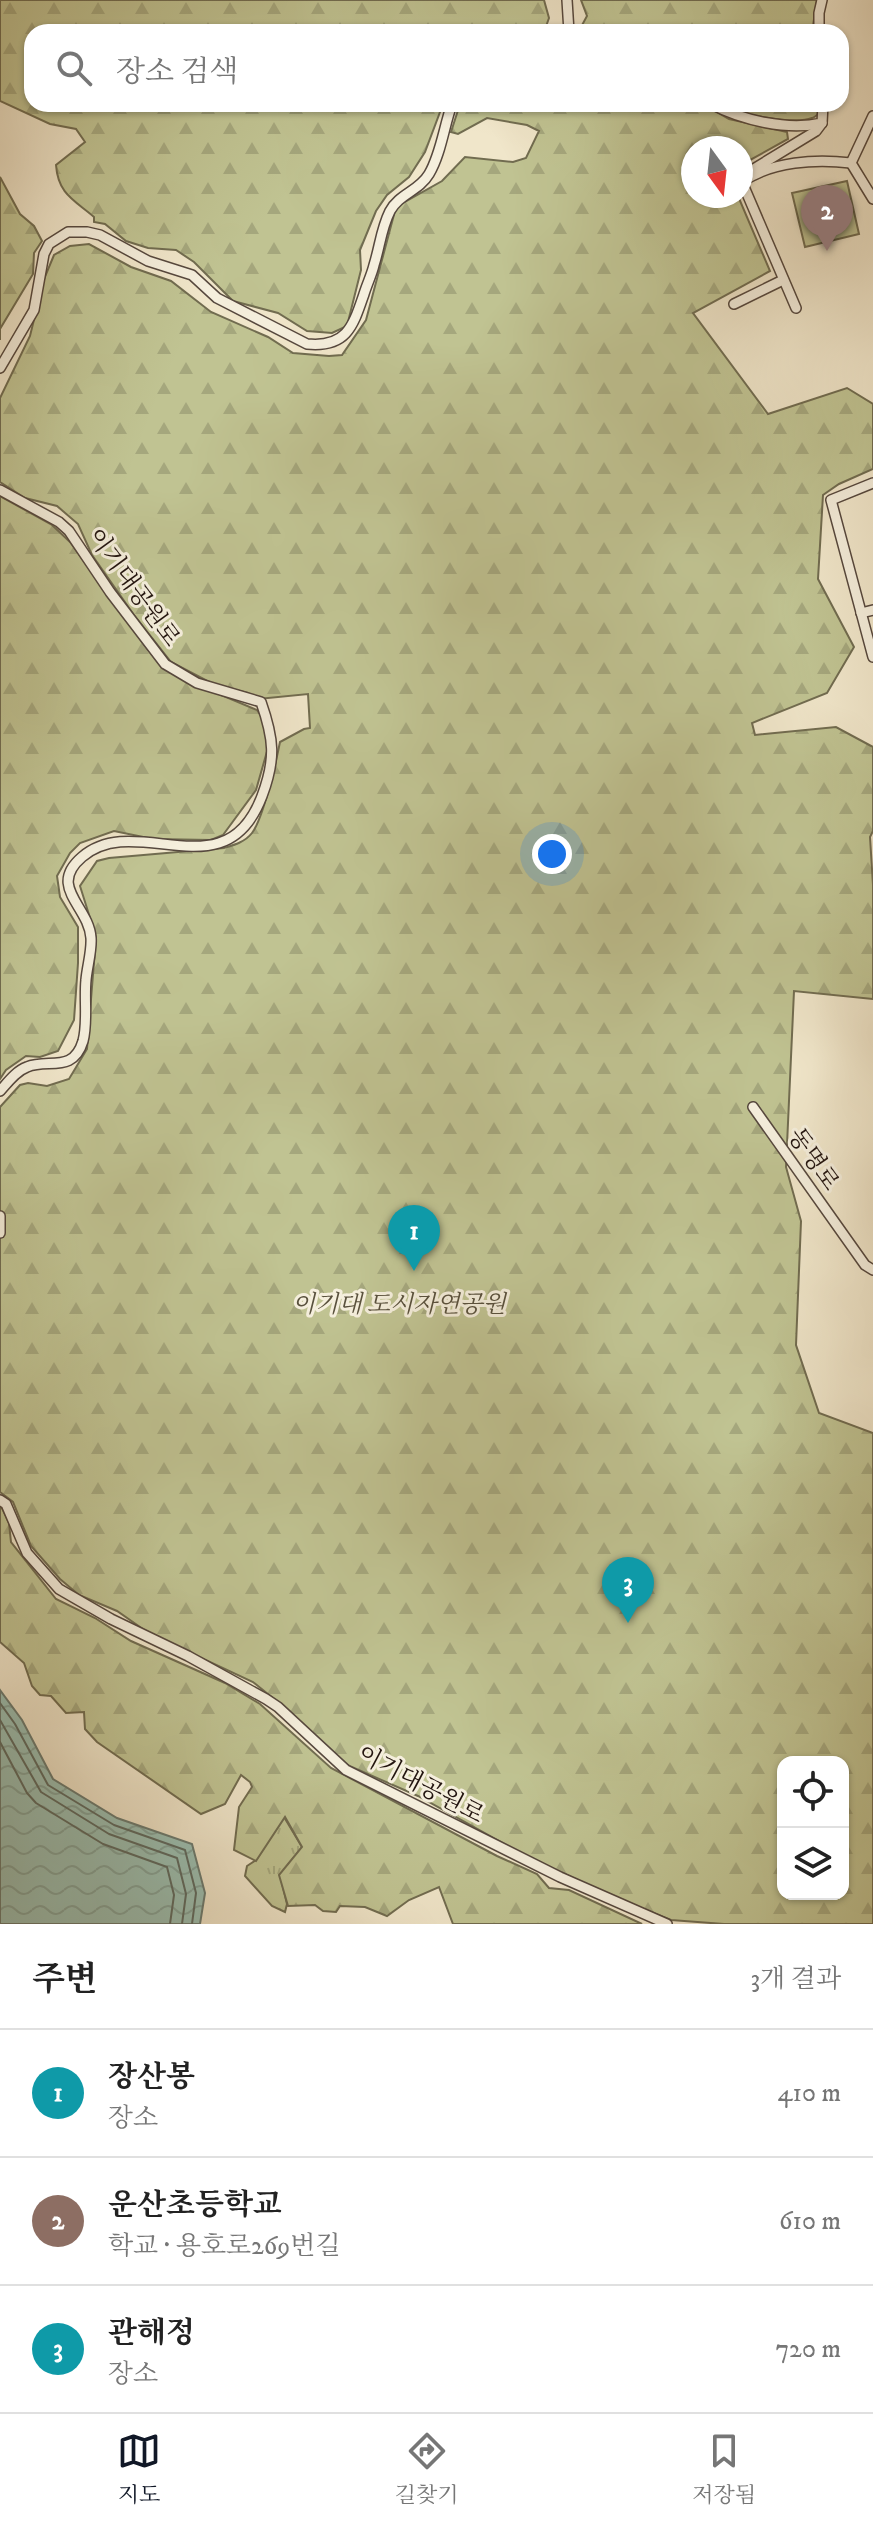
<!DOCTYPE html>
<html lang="ko">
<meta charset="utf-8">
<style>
body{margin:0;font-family:"IM FELL DW Pica","Noto Serif KR",serif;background:#f6f6f6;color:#222}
.controls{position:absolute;right:24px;bottom:24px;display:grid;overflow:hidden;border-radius:16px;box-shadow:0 2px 6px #0004}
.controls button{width:72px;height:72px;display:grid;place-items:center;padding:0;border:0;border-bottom:2px solid #e0e0e0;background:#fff;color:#222;font:40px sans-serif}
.compass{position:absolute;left:681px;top:136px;width:72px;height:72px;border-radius:50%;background:#fff;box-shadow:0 2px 6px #0004;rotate:165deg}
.you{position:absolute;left:552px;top:854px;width:28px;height:28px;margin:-20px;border:6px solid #fff;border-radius:50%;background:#1a73e8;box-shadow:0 0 0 12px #1a73e833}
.badge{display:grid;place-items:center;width:52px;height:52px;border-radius:50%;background:#111827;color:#fff;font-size:26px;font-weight:700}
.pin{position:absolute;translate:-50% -66px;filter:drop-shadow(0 2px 4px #0008)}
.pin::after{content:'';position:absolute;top:42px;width:28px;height:24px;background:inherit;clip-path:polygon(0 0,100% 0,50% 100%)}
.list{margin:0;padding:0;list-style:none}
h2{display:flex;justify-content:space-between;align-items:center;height:104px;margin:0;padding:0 32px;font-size:34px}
h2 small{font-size:26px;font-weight:400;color:#767676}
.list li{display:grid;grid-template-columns:52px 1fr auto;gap:24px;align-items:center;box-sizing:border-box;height:128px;padding:0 32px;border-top:2px solid #e0e0e0}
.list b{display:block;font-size:30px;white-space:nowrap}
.list p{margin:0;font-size:26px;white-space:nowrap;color:#767676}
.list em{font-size:26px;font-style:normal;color:#767676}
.icon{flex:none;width:44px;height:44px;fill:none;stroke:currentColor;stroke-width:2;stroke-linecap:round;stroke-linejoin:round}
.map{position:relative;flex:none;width:873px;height:1924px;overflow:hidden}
.search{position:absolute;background:#fff;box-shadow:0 2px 6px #0004;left:24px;right:24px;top:24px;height:88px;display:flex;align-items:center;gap:20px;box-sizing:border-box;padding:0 28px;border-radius:24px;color:#767676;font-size:30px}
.sheet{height:488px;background:#fff}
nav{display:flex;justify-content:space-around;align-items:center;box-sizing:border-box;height:112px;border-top:2px solid #e0e0e0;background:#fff;font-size:22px;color:#767676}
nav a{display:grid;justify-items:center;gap:4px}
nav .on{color:#111827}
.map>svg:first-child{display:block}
.grass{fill:url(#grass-tufts);stroke:#716c50;stroke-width:2}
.forest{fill:url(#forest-firs);stroke:#716c50;stroke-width:2;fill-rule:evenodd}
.green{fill:#c0c392;stroke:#716c50;stroke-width:2}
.water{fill:url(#water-waves);stroke:#6b7b71;stroke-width:2}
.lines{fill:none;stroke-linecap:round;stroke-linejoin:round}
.shore{stroke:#5e6a61;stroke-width:2}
.minor-casing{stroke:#56483e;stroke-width:12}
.minor{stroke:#f5efdd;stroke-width:9}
.labels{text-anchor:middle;stroke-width:6;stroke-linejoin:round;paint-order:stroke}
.street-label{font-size:24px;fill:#22140f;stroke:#f5efdd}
.park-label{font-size:24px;font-style:italic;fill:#59513d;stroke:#f5efdd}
</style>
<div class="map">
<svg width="873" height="1924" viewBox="0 0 873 1924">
<defs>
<pattern id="grass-tufts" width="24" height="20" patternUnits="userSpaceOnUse" patternTransform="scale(2)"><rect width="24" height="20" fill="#c0c392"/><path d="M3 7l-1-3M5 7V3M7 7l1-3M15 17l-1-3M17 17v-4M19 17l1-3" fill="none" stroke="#a5a77d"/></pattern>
<pattern id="forest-firs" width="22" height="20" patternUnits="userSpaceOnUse" patternTransform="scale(2)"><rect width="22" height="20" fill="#c0c392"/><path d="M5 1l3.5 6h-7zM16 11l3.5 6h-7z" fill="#a5a77d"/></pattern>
<pattern id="water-waves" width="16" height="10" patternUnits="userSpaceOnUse" patternTransform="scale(2)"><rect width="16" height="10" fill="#9bc0b3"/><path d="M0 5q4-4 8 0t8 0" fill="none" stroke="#85a499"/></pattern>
</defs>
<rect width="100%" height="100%" fill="#f0e6ca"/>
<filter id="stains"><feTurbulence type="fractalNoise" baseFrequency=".0025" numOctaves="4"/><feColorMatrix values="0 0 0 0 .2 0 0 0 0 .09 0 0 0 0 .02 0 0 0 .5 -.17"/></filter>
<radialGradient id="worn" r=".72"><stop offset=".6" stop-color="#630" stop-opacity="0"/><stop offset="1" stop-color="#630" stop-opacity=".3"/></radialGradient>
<path class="grass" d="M284,1817L302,1847L280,1875L287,1904L285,1912L272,1906L245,1876L247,1866L256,1860Z"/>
<g class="forest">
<path d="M0,0H544L549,18L544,32H32V104H443L425,152L409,177L387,195L376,211L360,250L361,270L347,326L332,333L307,331L278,313L233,301L194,262L176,250L148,248L126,241L105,224L94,222V217C74,200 58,194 56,165L85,142L76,129L50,124L0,101Z"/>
<path d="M581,0H817L812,32H582L580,29L587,16Z"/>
<path d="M460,104H703L729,119L787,132L788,139L741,165V148H693V196H738L770,271L693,313L768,414L847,388L873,404V469L839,484L823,495L818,579L854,647L827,693L752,723L755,735L836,727L873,747V831L870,837L873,885V999L794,991L786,1167L801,1221L796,1345L819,1413L873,1433V1924H724L671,1920L606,1894L517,1851L418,1796L345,1764L279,1703L253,1682L150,1634L117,1611L79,1595L60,1579L31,1546L13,1502L0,1492V1236L3,1227L0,1211V1107L20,1085L28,1083L47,1086L69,1079L87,1049L96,937L80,886L97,861L109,858L224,848C234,845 245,842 252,833C263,819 276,762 280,742L304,729L310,728L308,694L258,699L248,693L215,685L171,662L134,615L92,555L78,524L57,506L25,498L0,482V398L30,336L44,279L54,255L70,246L89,244L131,267L171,281L211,312L268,337L293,353L329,356L342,355L366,320L396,207L442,181L465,157L513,162L526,158L539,131L527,125L487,118L458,134L451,132ZM783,1762H843V1894H783Z"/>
<path d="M719,104H821L823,111C821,112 814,118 812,118C794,125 735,114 719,104Z"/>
<path d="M0,177L20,214L34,226L42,241L34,253L33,274L0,329V340Z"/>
<path d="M0,496L52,525L70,542L149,651L178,677L257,710L264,720L268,748L256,790L223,835L211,840L153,839L114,831L80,843L70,853L57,876L60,897L78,927V963L74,1020L58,1051L40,1057L26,1056L6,1070L0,1079Z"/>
<path d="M0,1504L9,1523L11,1542L56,1599L95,1618L131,1641L225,1683L260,1704L331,1768L497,1856L537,1874L549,1888L569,1890L642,1924H453L439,1887L409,1900L387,1916L365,1907L340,1906L336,1912L323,1911L315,1905L288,1906L279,1875L302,1847L285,1817L256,1861L234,1850L239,1807L252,1787L250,1782L241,1775L225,1804L201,1814L97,1742L85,1729L84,1712L66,1713L51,1696L40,1695L32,1686L24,1663L0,1642Z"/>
</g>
<path class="green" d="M847,181L859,234L805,247L792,193Z"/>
<path class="water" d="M0,1690L22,1720L53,1779L117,1818L192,1844L205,1893L200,1924H0Z"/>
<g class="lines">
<g class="shore">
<path d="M0,1703L15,1724L48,1785L114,1825L185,1850L196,1893L192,1924"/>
<path d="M0,1720L41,1792L109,1834L177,1858L186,1894L182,1924"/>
<path d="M0,1742L27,1793L36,1803L103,1844L167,1867L174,1895L170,1924"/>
</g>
<g class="minor-casing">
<g id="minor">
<path d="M567,0L569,32"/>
<path d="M819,32V13L822,0"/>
<path d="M711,104C742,120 787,131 822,123L823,104"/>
<path d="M851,163L873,116"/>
<path d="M851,163L873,199"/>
<path d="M747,173L816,131L822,123"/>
<path d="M734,304L783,280"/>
<path d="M796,308L742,182C772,161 816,159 851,163"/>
<path d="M0,368L34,310L44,254L49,244L68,232H87L100,235L148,261L192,275L217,298L307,344C347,348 353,326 364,294C367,284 372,274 374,265C380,246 381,229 390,211C399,194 419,191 429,174C441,154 444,126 452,104"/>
<path d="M873,483L831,500L873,657"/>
<path d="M0,490L59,522L69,531L110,592L165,664L197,683L261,702C274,739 276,759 262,796C225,894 137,810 82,857C47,887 89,906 91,938C92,951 87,967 86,980C84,999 88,1023 83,1041C73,1074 48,1058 27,1067C16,1071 8,1082 0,1091"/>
<path d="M861,613L873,610"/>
<path d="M753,1107L865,1265L873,1270"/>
<path d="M0,1216V1233"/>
<path d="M0,1500L6,1504L27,1553L59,1589L111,1619L188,1656L266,1699L278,1707L346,1770L560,1877L667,1924"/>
</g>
</g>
<use href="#minor" class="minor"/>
</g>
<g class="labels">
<g class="street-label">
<text transform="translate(134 587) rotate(54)" y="8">이기대공원로</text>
<text transform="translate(814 1159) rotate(55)" y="8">동명로</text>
<text transform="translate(421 1784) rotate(28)" y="8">이기대공원로</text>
</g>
<g class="park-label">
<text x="399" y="1312">이기대 도시자연공원</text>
</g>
</g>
<rect width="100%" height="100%" filter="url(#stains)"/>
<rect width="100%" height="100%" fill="url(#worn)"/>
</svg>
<div class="controls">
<button><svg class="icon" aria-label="locate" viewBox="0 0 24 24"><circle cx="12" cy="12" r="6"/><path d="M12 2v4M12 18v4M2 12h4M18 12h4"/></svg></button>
<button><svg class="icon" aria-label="layers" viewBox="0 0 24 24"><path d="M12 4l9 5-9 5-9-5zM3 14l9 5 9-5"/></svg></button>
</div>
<svg class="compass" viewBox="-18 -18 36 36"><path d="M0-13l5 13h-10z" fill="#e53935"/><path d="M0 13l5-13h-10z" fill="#767676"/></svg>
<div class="you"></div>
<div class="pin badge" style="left:414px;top:1271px;background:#0f9aa8">1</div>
<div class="pin badge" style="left:827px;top:251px;background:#8d6e63">2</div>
<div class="pin badge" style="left:628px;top:1623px;background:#0f9aa8">3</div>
<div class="search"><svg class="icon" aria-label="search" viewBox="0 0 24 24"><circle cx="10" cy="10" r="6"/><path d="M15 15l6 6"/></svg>장소 검색</div>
</div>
<section class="sheet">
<h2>주변<small>3개 결과</small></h2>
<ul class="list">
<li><span class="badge" style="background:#0f9aa8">1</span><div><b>장산봉</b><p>장소</p></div><em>410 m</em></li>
<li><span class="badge" style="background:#8d6e63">2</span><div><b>운산초등학교</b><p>학교 · 용호로269번길</p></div><em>610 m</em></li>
<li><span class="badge" style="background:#0f9aa8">3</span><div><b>관해정</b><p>장소</p></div><em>720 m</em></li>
</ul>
</section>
<nav>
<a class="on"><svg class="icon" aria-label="map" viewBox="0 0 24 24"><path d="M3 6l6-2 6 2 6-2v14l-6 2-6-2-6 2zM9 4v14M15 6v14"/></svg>지도</a>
<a><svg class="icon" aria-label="directions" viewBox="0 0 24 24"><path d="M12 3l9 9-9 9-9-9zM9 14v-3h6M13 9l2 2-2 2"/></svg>길찾기</a>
<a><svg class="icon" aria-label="saved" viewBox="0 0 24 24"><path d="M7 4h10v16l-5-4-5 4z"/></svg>저장됨</a>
</nav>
